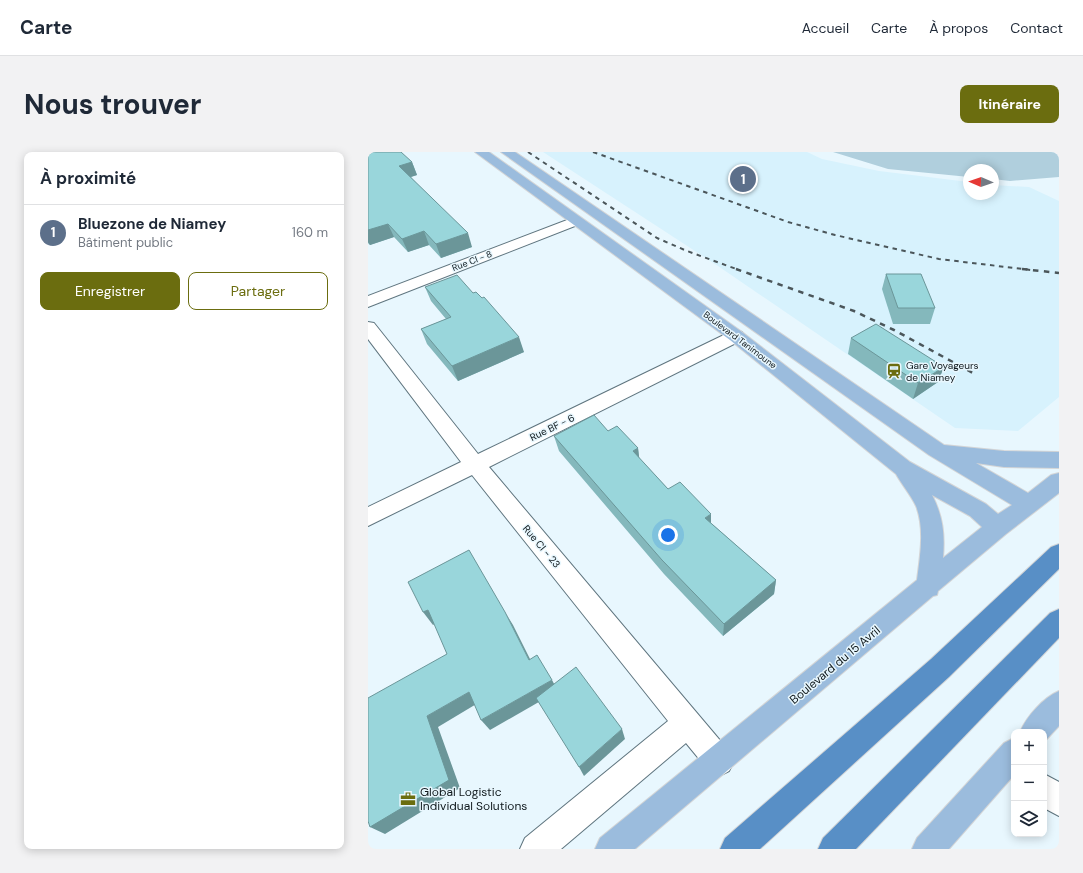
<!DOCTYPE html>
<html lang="fr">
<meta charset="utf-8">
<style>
body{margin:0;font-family:"DM Sans",sans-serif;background:#f2f2f3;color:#1f2937}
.controls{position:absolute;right:12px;bottom:12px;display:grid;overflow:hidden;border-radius:8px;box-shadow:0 2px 10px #0003}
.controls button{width:36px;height:36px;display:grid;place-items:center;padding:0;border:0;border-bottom:1px solid #e0e1e3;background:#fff;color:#1f2937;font:20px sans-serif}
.compass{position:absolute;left:595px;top:12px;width:36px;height:36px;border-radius:50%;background:#fff;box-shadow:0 2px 10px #0003;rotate:272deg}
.you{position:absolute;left:300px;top:383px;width:14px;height:14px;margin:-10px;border:3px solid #fff;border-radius:50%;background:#1a73e8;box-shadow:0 0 0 6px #1a73e833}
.badge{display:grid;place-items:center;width:26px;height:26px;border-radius:50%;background:#6b6d0f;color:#fff;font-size:13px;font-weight:700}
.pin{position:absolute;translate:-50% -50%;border:2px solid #fff;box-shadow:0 1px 4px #0006}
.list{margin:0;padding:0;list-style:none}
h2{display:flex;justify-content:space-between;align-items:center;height:52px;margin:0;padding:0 16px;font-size:17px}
h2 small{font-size:13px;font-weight:400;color:#747a83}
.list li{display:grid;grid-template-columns:26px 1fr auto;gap:12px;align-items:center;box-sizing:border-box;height:56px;padding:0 16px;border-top:1px solid #e0e1e3}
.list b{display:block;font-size:15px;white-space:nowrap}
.list p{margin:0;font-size:13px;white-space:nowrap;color:#747a83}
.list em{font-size:13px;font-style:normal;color:#747a83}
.actions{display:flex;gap:8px;padding:12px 16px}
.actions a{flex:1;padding:9px 0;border:1px solid #6b6d0f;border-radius:8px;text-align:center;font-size:14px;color:#6b6d0f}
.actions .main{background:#6b6d0f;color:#fff}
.icon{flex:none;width:22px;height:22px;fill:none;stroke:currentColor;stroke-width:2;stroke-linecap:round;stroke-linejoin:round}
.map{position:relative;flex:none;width:691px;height:697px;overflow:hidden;border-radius:8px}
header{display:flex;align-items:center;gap:24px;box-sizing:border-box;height:56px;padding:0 20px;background:#fff;border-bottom:1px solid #e0e1e3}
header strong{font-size:19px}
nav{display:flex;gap:22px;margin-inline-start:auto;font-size:14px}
.intro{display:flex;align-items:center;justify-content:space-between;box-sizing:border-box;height:96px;padding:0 24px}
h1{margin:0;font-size:28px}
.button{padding:10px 18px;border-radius:8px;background:#6b6d0f;color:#fff;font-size:14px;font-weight:700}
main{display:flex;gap:24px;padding:0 24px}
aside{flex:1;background:#fff;border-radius:8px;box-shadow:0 2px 10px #0003}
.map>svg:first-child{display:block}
.built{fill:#d7f2fd}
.green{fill:#b0cfdd}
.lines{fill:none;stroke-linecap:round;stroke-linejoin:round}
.minor-casing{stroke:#5f757f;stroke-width:2}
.major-casing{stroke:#d4d5d6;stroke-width:2}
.highway-casing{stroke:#d4d5d6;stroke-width:2}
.minor{fill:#fff;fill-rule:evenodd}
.major{fill:#9bbcdd;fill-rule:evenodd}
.highway{fill:#588fc6;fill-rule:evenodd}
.rail-far1{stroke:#4b565a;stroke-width:2;stroke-dasharray:4.5 4.5;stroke-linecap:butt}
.rail{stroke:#4b565a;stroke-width:2.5;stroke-dasharray:5.5 5.5;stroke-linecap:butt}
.wall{fill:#84b8bc}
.shaded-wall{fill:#6b9699}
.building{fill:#99d6db;stroke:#6b9699}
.labels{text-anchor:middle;stroke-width:3;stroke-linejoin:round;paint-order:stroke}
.far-street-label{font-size:9px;fill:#0f181c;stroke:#e8f7fe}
.poi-label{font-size:10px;fill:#0f181c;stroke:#e8f7fe;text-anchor:start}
.street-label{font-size:10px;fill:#0f181c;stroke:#e8f7fe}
.near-street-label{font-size:12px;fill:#0f181c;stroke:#e8f7fe}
.near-poi-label{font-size:12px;fill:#0f181c;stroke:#e8f7fe;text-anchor:start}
</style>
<header>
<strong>Carte</strong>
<nav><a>Accueil</a><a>Carte</a><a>À propos</a><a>Contact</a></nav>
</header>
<div class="intro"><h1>Nous trouver</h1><a class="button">Itinéraire</a></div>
<main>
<aside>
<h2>À proximité<small></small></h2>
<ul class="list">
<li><span class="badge" style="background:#5c6f8a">1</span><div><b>Bluezone de Niamey</b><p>Bâtiment public</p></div><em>160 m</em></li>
</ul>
<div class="actions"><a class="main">Enregistrer</a><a>Partager</a></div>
</aside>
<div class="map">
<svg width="691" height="697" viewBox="0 0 691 697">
<rect width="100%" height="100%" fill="#e8f7fe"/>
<path class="built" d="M175,0H439L454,7L511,19L601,30V42H625V33L661,35L691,49V245L650,279L587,276L350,114Z"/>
<path class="green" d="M465,0H691V25L642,29L625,27V18H601V25L520,17Z"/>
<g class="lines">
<g class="minor-casing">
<g id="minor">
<path d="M207,65L212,66L214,69L212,72L0,155V144Z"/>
<path d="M0,170L6,171L110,302L362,180L368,179L374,180L377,184L374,188L121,315L361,599L366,609L361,619L351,624L341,619L318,591L193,697H152L157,686L300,569L104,323L0,374V355L93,310L0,187Z"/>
<path d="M676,622L691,630V664L676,656Z"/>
</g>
</g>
<g class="major-casing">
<g id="major">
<path d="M107,0H121L374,180L542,310L618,352L630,362L644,353L561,303L133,0H147L576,293L636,299L691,300V316L636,315L608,311L660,341L683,323L691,321V341L638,382L570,439L569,443L565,444L267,697H227L232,686L549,428C552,404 557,377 548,354C543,343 534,333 528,322L362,188ZM564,343L602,364L614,375L575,406C577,383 575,364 564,343Z"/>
<path d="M691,539V574L676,590V580H652C659,564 675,546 691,539Z"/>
<path d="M646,586V623L581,697H544L549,686L636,591Z"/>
</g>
</g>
<g class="highway-casing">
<g id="highway">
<path d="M691,392V417L581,525L392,697H352L357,686L563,507L683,395Z"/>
<path d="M691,457V486L488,697H450L455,686L682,461Z"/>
</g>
</g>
<use href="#minor" class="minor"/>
<use href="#major" class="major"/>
<use href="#highway" class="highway"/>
<g class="rail-far1">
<path d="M160,0L289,86L319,99L371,118"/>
<path d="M225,0L420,70L467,83L571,107L663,118"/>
</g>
<g class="rail">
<path d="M368,117L486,159L526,178L605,221"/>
<path d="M654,117L691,121"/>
</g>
</g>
<g class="wall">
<path d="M0,0L44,10L49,23L43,25L104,95L73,106L61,93L40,100L26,85L2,93L0,91Z"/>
<path d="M518,122L567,156L562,172H525L514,137Z"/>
<path d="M57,135L156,200L90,229L59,192L53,177L78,167L63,149Z"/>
<path d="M483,186L570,230L545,247L480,202Z"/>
<path d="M186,284L270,296L271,306L300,337L343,371L408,428L406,442L355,484L296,422L191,299Z"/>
</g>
<g class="shaded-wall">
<path d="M44,10L49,23L36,27L31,14Z"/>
<path d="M20,72L26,85L2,93L0,90V78Z"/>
<path d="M56,79L61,93L40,100L34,87Z"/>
<path d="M100,81L104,95L73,106L68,92Z"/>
<path d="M151,185L156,200L90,229L84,214Z"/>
<path d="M576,215L570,230L545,247L550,231Z"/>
<path d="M270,296L272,312L265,299Z"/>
<path d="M343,362V377L337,366Z"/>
<path d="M408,428L406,442L355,484L356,472Z"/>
<path d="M60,458L70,470L65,473L55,460Z"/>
<path d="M137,460L145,473L168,519L161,508Z"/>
<path d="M184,528L190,539L122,578L113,568Z"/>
<path d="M101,540L110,551L70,575L92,636L17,682L2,675L59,564Z"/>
<path d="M254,577L257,587L216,624L211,615Z"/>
</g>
<g class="building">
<path d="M0,0H33L44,10L31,14L100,81L68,92L56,79L34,87L20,72L0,78Z"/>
<path d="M518,122H553L567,156H530Z"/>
<path d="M89,123L105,141L108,140L114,146L116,145L151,185L84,214L53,177L83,165L57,135Z"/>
<path d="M508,172L576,215L550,231L483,186Z"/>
<path d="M226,263L240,279L249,274L270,296L265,299L300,337L312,330L343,362L337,366L408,428L356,472L294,408L186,284Z"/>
<path d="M101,398L137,460L161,508L169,503L184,528L113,568L101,540L59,564L81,628L2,675L0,669V546L79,502L60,458L55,460L40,430Z"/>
<path d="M208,515L254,577L211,615L168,546Z"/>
</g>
<defs>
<g id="station-bare" transform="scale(1.2)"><path d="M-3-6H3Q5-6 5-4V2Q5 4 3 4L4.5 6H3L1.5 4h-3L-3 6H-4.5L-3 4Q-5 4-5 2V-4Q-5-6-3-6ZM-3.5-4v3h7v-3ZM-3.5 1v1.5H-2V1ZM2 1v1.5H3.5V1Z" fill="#6b6d0f" stroke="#e8f7fe" stroke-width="2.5" paint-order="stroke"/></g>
<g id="office-bare" transform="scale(1.2)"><path d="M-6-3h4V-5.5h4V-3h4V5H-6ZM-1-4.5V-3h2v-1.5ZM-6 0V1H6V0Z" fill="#6b6d0f" stroke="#e8f7fe" stroke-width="2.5" paint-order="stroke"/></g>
</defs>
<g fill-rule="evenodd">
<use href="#station-bare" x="526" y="219"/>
<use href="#office-bare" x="40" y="647"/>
</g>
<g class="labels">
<g class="far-street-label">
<text transform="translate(104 109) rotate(-21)" y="3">Rue CI - 8</text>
<text transform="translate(372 188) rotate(37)" y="3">Boulevard Tanimoune</text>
</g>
<g class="poi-label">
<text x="538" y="217">Gare Voyageurs<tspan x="538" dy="12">de Niamey</tspan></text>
</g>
<g class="street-label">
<text transform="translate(184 275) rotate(-26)" y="4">Rue BF - 6</text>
<text transform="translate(174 394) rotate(50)" y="4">Rue CI - 23</text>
</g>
<g class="near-street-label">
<text transform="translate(467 513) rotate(-40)" y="4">Boulevard du 15 Avril</text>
</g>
<g class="near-poi-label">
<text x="52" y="644">Global Logistic<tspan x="52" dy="14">Individual Solutions</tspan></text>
</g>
</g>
</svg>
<div class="controls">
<button>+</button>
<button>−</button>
<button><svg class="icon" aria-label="layers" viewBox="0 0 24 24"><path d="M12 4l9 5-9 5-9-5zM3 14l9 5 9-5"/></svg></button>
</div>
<svg class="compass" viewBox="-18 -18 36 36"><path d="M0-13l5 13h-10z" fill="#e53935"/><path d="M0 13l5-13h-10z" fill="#747a83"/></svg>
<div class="you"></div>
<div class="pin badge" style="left:375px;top:27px;background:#5c6f8a">1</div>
</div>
</main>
